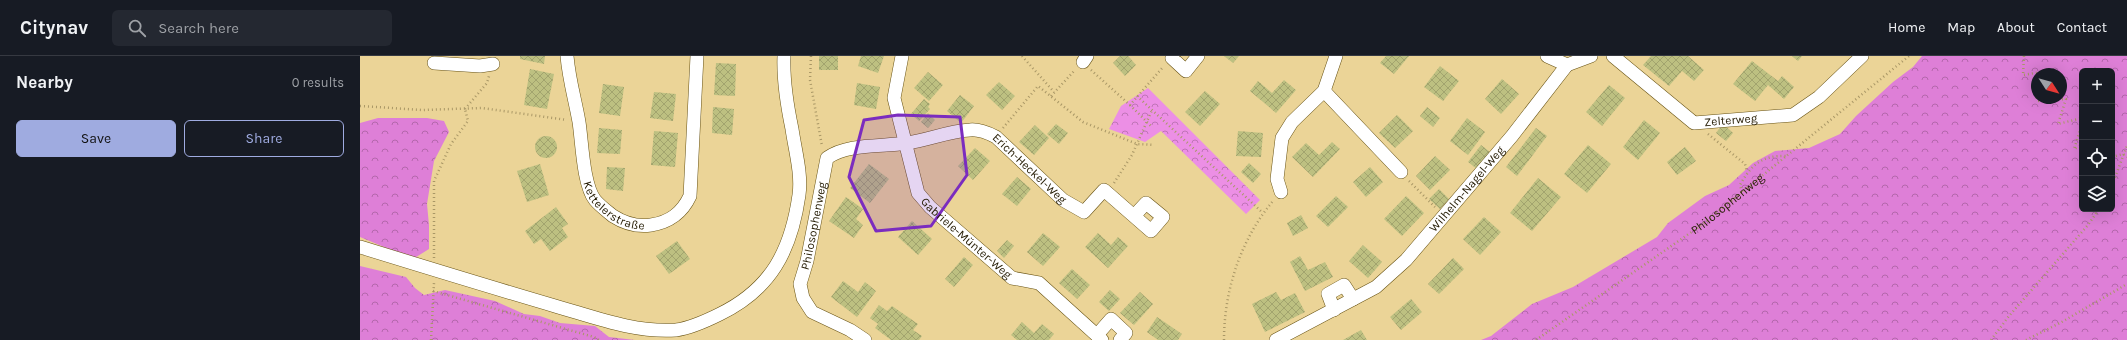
<!DOCTYPE html>
<meta charset="utf-8">
<style>
body{margin:0;font-family:Karla,sans-serif;background:#242831;color:#f1f3f6}
.controls{position:absolute;right:12px;top:12px;display:grid;overflow:hidden;border-radius:6px;box-shadow:0 4px 16px #0002}
.controls button{width:36px;height:36px;display:grid;place-items:center;padding:0;border:0;border-bottom:1px solid #363941;background:#171b24;color:#f1f3f6;font:20px sans-serif}
.compass{position:absolute;left:1671px;top:12px;width:36px;height:36px;border-radius:50%;background:#171b24;box-shadow:0 4px 16px #0002;rotate:126deg}
.list{margin:0;padding:0;list-style:none}
h2{display:flex;justify-content:space-between;align-items:center;height:52px;margin:0;padding:0 16px;font-size:17px}
h2 small{font-size:13px;font-weight:400;color:#9ea1a6}
.actions{display:flex;gap:8px;padding:12px 16px}
.actions a{flex:1;padding:9px 0;border:1px solid #9fabe0;border-radius:6px;text-align:center;font-size:14px;color:#9fabe0}
.actions .main{background:#9fabe0;color:#111}
.icon{flex:none;width:22px;height:22px;fill:none;stroke:currentColor;stroke-width:2;stroke-linecap:round;stroke-linejoin:round}
.map{position:relative;flex:none;width:1767px;height:284px;overflow:hidden}
header{display:flex;align-items:center;gap:24px;box-sizing:border-box;height:56px;padding:0 20px;background:#171b24;border-bottom:1px solid #363941}
header strong{font-size:19px}
nav{display:flex;gap:22px;margin-inline-start:auto;font-size:14px}
.search{width:280px;height:36px;background:#242831;display:flex;align-items:center;gap:10px;box-sizing:border-box;padding:0 14px;border-radius:6px;color:#9ea1a6;font-size:15px}
main{display:flex}
aside{flex:1;background:#171b24}
.map>svg:first-child{display:block}
.forest{fill:url(#forest-crowns);fill-rule:evenodd}
.park{fill:url(#park-crowns)}
.building{fill:url(#building-cross-hatch)}
.lines{fill:none;stroke-linecap:round;stroke-linejoin:round}
.minor-casing{stroke:#675213;stroke-width:14}
.path{stroke:#a99766;stroke-width:2.5;stroke-dasharray:1 3;stroke-linecap:butt}
.minor{stroke:#fff;stroke-width:13}
.marked{fill:#7b2cbf;fill-opacity:0.2;stroke:#7b2cbf;stroke-width:3;stroke-linejoin:round}
.labels{text-anchor:middle;stroke-width:3;stroke-linejoin:round;paint-order:stroke}
.street-label{font-size:12px;fill:#241b03;stroke:#ebd497}
</style>
<header>
<strong>Citynav</strong>
<div class="search"><svg class="icon" aria-label="search" viewBox="0 0 24 24"><circle cx="10" cy="10" r="6"/><path d="M15 15l6 6"/></svg>Search here</div>
<nav><a>Home</a><a>Map</a><a>About</a><a>Contact</a></nav>
</header>
<main>
<aside>
<h2>Nearby<small>0 results</small></h2>
<ul class="list">
</ul>
<div class="actions"><a class="main">Save</a><a>Share</a></div>
</aside>
<div class="map">
<svg width="1767" height="284" viewBox="0 0 1767 284">
<defs>
<pattern id="forest-crowns" width="20" height="18" patternUnits="userSpaceOnUse"><rect width="20" height="18" fill="#de7fd7"/><path d="M2 6a3 3 0 1 1 6 0M12 15a3 3 0 1 1 6 0" fill="none" stroke="#b467ac"/></pattern>
<pattern id="park-crowns" width="20" height="18" patternUnits="userSpaceOnUse"><rect width="20" height="18" fill="#ec8fe5"/><path d="M2 6a3 3 0 1 1 6 0M12 15a3 3 0 1 1 6 0" fill="none" stroke="#bf74b7"/></pattern>
<pattern id="building-cross-hatch" width="8" height="8" patternUnits="userSpaceOnUse"><rect width="8" height="8" fill="#bdc081"/><path d="M0 0l8 8M0 8l8-8" fill="none" stroke="#a2a46e"/></pattern>
</defs>
<rect width="100%" height="100%" fill="#ebd497"/>
<g class="forest">
<path d="M1562,0H1767V284H1121L1131,280L1172,248L1213,231L1297,181L1308,167L1345,140L1369,129L1393,107L1415,95L1449,92L1480,78L1496,60L1533,26L1553,11ZM1722,15H1752V153H1722ZM1677,18H1701V42H1677Z"/>
<path d="M18,62H67L84,65L89,76L74,105L67,148L69,169V193L53,203L0,181V67Z"/>
<path d="M0,210L46,221L55,232L64,239L85,234L135,245L164,258L180,260L200,267L235,270L249,281L275,284H0Z"/>
</g>
<path class="park" d="M788,32L900,144L886,158L801,75L785,86L749,73L761,50Z"/>
<g class="building">
<path d="M160,0H185L184,8L160,3Z"/>
<rect x="459" y="0" width="19" height="14"/>
<path d="M501,0H524L518,17L498,10Z"/>
<path d="M760,0H768L776,9L765,20L753,7Z"/>
<path d="M864,0H879L873,7Z"/>
<path d="M1026,0H1049L1034,18L1020,7Z"/>
<path d="M1291,0H1328L1344,14L1334,25L1322,15L1309,30L1283,9Z"/>
<path d="M1432,0H1442L1438,5Z"/>
<path d="M1392,5L1418,25L1422,20L1434,31L1424,43L1408,29L1395,45L1373,28Z"/>
<path d="M356,7L376,8L375,40L354,39Z"/>
<path d="M1080,10L1099,25L1083,45L1064,31Z"/>
<path d="M170,13L194,18L187,53L164,49Z"/>
<path d="M568,16L583,29L569,45L554,32Z"/>
<path d="M1142,23L1159,38L1141,58L1125,43Z"/>
<path d="M924,24L936,34L916,57L890,35L898,25L912,37Z"/>
<path d="M639,26L655,40L642,54L626,39Z"/>
<path d="M497,27L520,31L516,53L494,49Z"/>
<path d="M243,28L264,31L260,60L239,57Z"/>
<path d="M1249,29L1265,42L1242,70L1226,56Z"/>
<path d="M845,35L860,48L840,70L825,56Z"/>
<path d="M294,36L316,38L313,65L290,62Z"/>
<path d="M600,39L614,50L601,67L587,55Z"/>
<path d="M564,43L570,48L568,51L570,53L559,65L551,58Z"/>
<path d="M353,51L374,53L372,79L352,77Z"/>
<path d="M1067,51L1080,62L1073,71L1060,60Z"/>
<path d="M568,57L575,64L568,72L561,66Z"/>
<path d="M1037,59L1053,75L1035,92L1019,77Z"/>
<path d="M1107,62L1125,76L1108,99L1090,85Z"/>
<path d="M1284,64L1300,77L1278,104L1263,91Z"/>
<path d="M696,68L708,77L699,88L687,78Z"/>
<path d="M1363,68L1373,77L1366,85L1356,77Z"/>
<path d="M675,69L689,82L674,99L659,86Z"/>
<path d="M239,72L262,74L260,98L237,97Z"/>
<path d="M1176,72L1187,80L1157,120L1146,111Z"/>
<path d="M294,75L318,77L315,111L291,109Z"/>
<path d="M878,75L903,77L901,101L876,100Z"/>
<circle cx="186" cy="91" r="11"/>
<path d="M972,86L980,93L953,121L932,101L946,87L959,99Z"/>
<path d="M1121,89L1130,96L1117,113L1108,106Z"/>
<path d="M1228,89L1251,108L1227,137L1204,118Z"/>
<path d="M1325,91L1336,105L1317,119L1307,106Z"/>
<path d="M615,92L630,105L613,124L598,110Z"/>
<path d="M1075,100L1090,114L1070,134L1056,120Z"/>
<path d="M889,107L901,118L893,127L881,116Z"/>
<path d="M180,108L189,139L167,146L157,115Z"/>
<path d="M509,108L529,123L510,147L490,132Z"/>
<path d="M247,111L265,112L263,135L246,133Z"/>
<path d="M1010,111L1023,126L1006,141L993,126Z"/>
<path d="M657,121L671,133L657,150L642,138Z"/>
<path d="M1178,122L1201,141L1172,175L1150,157Z"/>
<path d="M1079,133L1089,143L1080,153L1069,143Z"/>
<path d="M976,140L988,151L968,171L956,160Z"/>
<path d="M1046,140L1064,157L1042,180L1024,163Z"/>
<path d="M486,141L503,153L496,163L503,169L494,182L469,165Z"/>
<path d="M196,151L208,168L202,172L208,181L190,195L181,183L174,188L165,175Z"/>
<path d="M941,159L948,172L933,180L927,167Z"/>
<path d="M1124,161L1141,176L1120,199L1103,183Z"/>
<path d="M552,165L572,183L558,199L538,181Z"/>
<path d="M683,177L700,191L683,210L667,196Z"/>
<path d="M738,177L751,189L758,181L768,190L748,212L725,191Z"/>
<path d="M647,184L654,190L644,202L637,195Z"/>
<path d="M317,185L330,203L309,218L296,200Z"/>
<path d="M1003,189L1022,206L1008,222L989,205Z"/>
<path d="M940,200L948,214L965,206L973,221L945,235L930,206Z"/>
<path d="M604,201L613,209L594,231L585,223Z"/>
<path d="M1093,202L1104,213L1079,238L1068,228Z"/>
<path d="M712,213L730,229L717,243L699,227Z"/>
<path d="M483,225L498,236L505,226L516,235L497,261L471,241Z"/>
<path d="M750,234L760,243L749,255L739,246Z"/>
<path d="M780,236L793,248L774,269L760,257Z"/>
<path d="M916,236L921,244L935,237L945,256L905,276L892,248Z"/>
<path d="M1051,243L1062,256L1041,274L1030,261Z"/>
<path d="M519,249L527,255L532,250L558,268L553,274L562,280L559,284H531L515,272L518,268L510,262Z"/>
<path d="M797,261L822,278L818,284H798L787,276Z"/>
<path d="M662,266L674,277L682,268L694,278L689,284H657L651,279Z"/>
<path d="M1001,274L1007,284H983Z"/>
</g>
<g class="lines">
<g class="minor-casing">
<g id="minor">
<path id="s2" d="M207,0C209,24 215,43 219,66C222,85 223,129 235,144C240,150 247,155 253,160C264,167 278,171 291,169C310,166 322,157 330,140L337,0"/>
<path id="s3" d="M542,0L534,42L558,137L570,151L652,222L679,227L742,284"/>
<path d="M813,0L812,2L826,15L838,0"/>
<path d="M1187,0L1207,9L1231,0"/>
<path id="s4" d="M1253,0L1334,67L1433,59L1459,41L1502,0"/>
<path d="M723,6L727,0"/>
<path d="M74,7L120,10L133,8"/>
<path d="M964,35L1041,116"/>
<path d="M921,136L917,123L922,82L932,66L964,35L976,0"/>
<path d="M0,191C65,211 130,231 195,250C234,261 275,277 316,274C331,272 346,265 360,258C411,233 431,195 439,139C442,118 435,94 432,73C427,49 423,24 424,0"/>
<path d="M974,254L968,238L984,229L993,243"/>
<path d="M737,279L751,263L766,277L760,284"/>
<path id="s5" d="M505,284L490,274L452,256L443,242L440,228L447,205L467,102C488,87 522,91 547,87C568,84 589,75 610,74C619,73 628,77 636,81L703,144L724,156L744,134L791,175L803,161L786,147L774,160"/>
<path id="s6" d="M916,284L1016,231L1046,204L1152,80L1207,9"/>
</g>
</g>
<g class="path">
<path d="M451,0L450,24L462,90"/>
<path d="M662,0L694,36"/>
<path d="M1664,0L1663,19L1681,16L1680,18"/>
<path d="M731,14L770,49L803,11"/>
<path d="M691,40L715,14"/>
<path d="M777,40L903,157"/>
<path d="M1677,42V45L1706,43L1698,68L1722,62"/>
<path d="M770,49L792,71"/>
<path d="M0,50L62,54L122,52L207,64"/>
<path d="M105,53L127,27L129,20"/>
<path d="M1722,68L1714,93L1722,89"/>
<path d="M643,72L678,30L723,66L777,88L794,89"/>
<path d="M1348,78L1385,108L1387,116"/>
<path d="M1752,101L1763,98L1767,101"/>
<path d="M1049,125L1075,151"/>
<path d="M754,127L772,99L792,54"/>
<path d="M1752,129L1767,90"/>
<path d="M1382,136L1380,129C1391,109 1402,99 1426,100"/>
<path d="M74,202V125L91,88L108,65L105,53"/>
<path d="M73,235L234,281L239,284"/>
<path d="M71,284L74,227"/>
<path d="M864,284C864,234 881,183 913,145"/>
<path id="s1" d="M1176,284L1343,168L1549,0"/>
<path d="M1631,284L1649,260L1728,169L1739,153"/>
<path d="M1666,284L1700,267L1767,228"/>
</g>
<use href="#minor" class="minor"/>
</g>
<path class="marked" d="M538,59L600,61L607,119L571,170L516,175L489,121L504,64Z"/>
<g class="labels">
<g class="street-label">
<text dy="4" stroke="none"><textPath href="#s4" startOffset="142">Zelterweg</textPath></text>
<text dy="4" stroke="none"><textPath href="#s5" startOffset="440">Erich-Heckel-Weg</textPath></text>
<text dy="4" stroke="none"><textPath href="#s6" startOffset="247">Wilhelm-Nagel-Weg</textPath></text>
<text dy="4" stroke="none"><textPath href="#s2" startOffset="166">Kettelerstraße</textPath></text>
<text dy="4" stroke="none"><textPath href="#s1" startOffset="235">Philosophenweg</textPath></text>
<text dy="4" stroke="none"><textPath href="#s5" startOffset="151">Philosophenweg</textPath></text>
<text dy="4" stroke="none"><textPath href="#s3" startOffset="207">Gabriele-Münter-Weg</textPath></text>
</g>
</g>
</svg>
<div class="controls">
<button>+</button>
<button>−</button>
<button><svg class="icon" aria-label="locate" viewBox="0 0 24 24"><circle cx="12" cy="12" r="6"/><path d="M12 2v4M12 18v4M2 12h4M18 12h4"/></svg></button>
<button><svg class="icon" aria-label="layers" viewBox="0 0 24 24"><path d="M12 4l9 5-9 5-9-5zM3 14l9 5 9-5"/></svg></button>
</div>
<svg class="compass" viewBox="-18 -18 36 36"><path d="M0-13l5 13h-10z" fill="#e53935"/><path d="M0 13l5-13h-10z" fill="#9ea1a6"/></svg>
</div>
</main>
